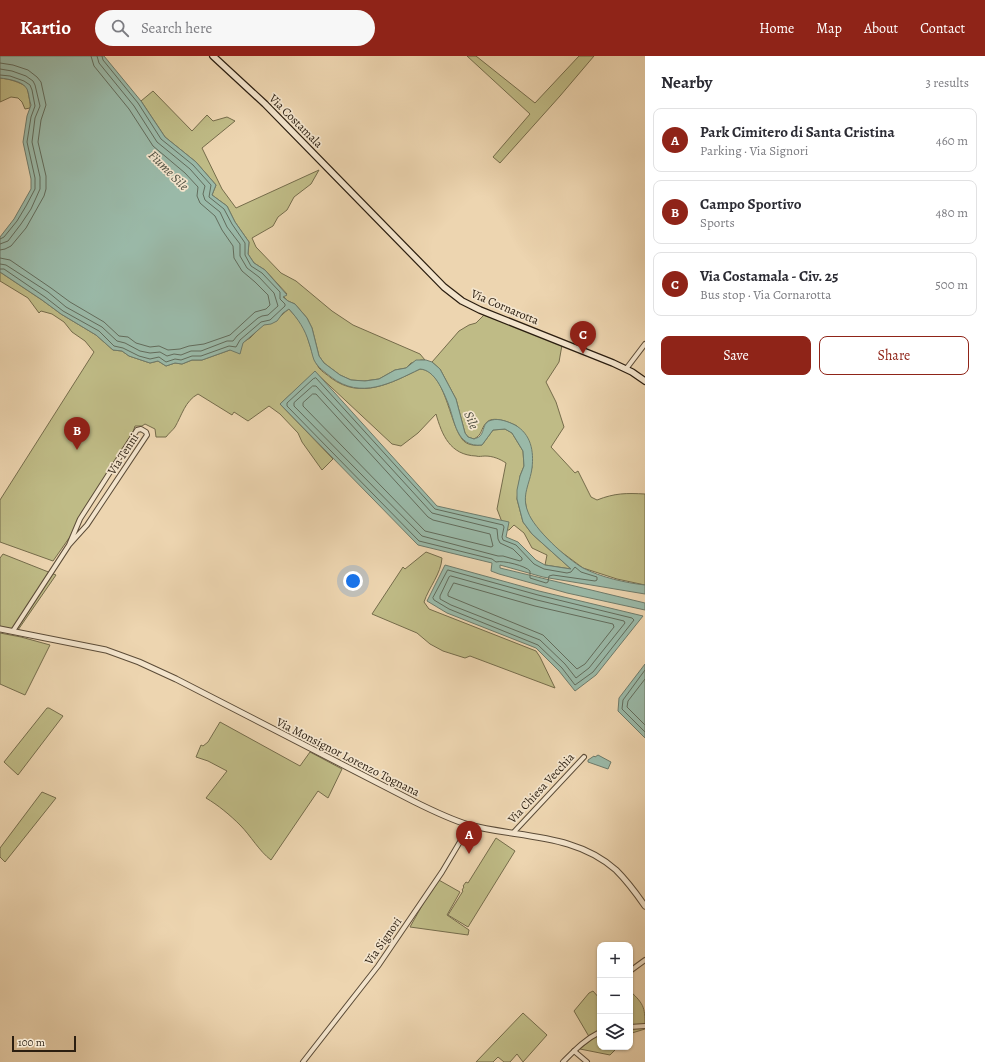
<!DOCTYPE html>
<meta charset="utf-8">
<style>
body{margin:0;font-family:Alegreya,serif;background:#f7f7f7;color:#2b2b33}
.controls{position:absolute;right:12px;bottom:12px;display:grid;overflow:hidden;border-radius:8px;box-shadow:0 1px 3px #0004}
.controls button{width:36px;height:36px;display:grid;place-items:center;padding:0;border:0;border-bottom:1px solid #e1e1e2;background:#fff;color:#2b2b33;font:20px sans-serif}
.scale{position:absolute;left:12px;bottom:10px;width:64px;box-sizing:border-box;padding-left:4px;border:2px solid #2b1e10;border-top:0;font-size:11px;line-height:14px;white-space:nowrap;color:#2b1e10;-webkit-text-stroke:3px #f3e4cc;paint-order:stroke}
.you{position:absolute;left:353px;top:525px;width:14px;height:14px;margin:-10px;border:3px solid #fff;border-radius:50%;background:#1a73e8;box-shadow:0 0 0 6px #1a73e833}
.badge{display:grid;place-items:center;width:26px;height:26px;border-radius:50%;background:#8f2418;color:#fff;font-size:13px;font-weight:700}
.pin{position:absolute;translate:-50% -33px;filter:drop-shadow(0 1px 2px #0008)}
.pin::after{content:'';position:absolute;top:21px;width:14px;height:12px;background:inherit;clip-path:polygon(0 0,100% 0,50% 100%)}
.list{margin:0;padding:0;list-style:none}
h2{display:flex;justify-content:space-between;align-items:center;height:52px;margin:0;padding:0 16px;font-size:17px}
h2 small{font-size:13px;font-weight:400;color:#7c7c81}
.list li{display:grid;grid-template-columns:26px 1fr auto;gap:12px;align-items:center;box-sizing:border-box;height:64px;margin:0 8px 8px;padding:0 8px;border:1px solid #e1e1e2;border-radius:8px}
.list b{display:block;font-size:15px;white-space:nowrap}
.list p{margin:0;font-size:13px;white-space:nowrap;color:#7c7c81}
.list em{font-size:13px;font-style:normal;color:#7c7c81}
.actions{display:flex;gap:8px;padding:12px 16px}
.actions a{flex:1;padding:9px 0;border:1px solid #8f2418;border-radius:8px;text-align:center;font-size:14px;color:#8f2418}
.actions .main{background:#8f2418;color:#fff}
.icon{flex:none;width:22px;height:22px;fill:none;stroke:currentColor;stroke-width:2;stroke-linecap:round;stroke-linejoin:round}
.map{position:relative;flex:none;width:645px;height:1006px;overflow:hidden}
header{display:flex;align-items:center;gap:24px;box-sizing:border-box;height:56px;padding:0 20px;background:#8f2418;color:#fff}
header strong{font-size:19px}
nav{display:flex;gap:22px;margin-inline-start:auto;font-size:14px}
.search{width:280px;height:36px;background:#f7f7f7;display:flex;align-items:center;gap:10px;box-sizing:border-box;padding:0 14px;border-radius:22px;color:#7c7c81;font-size:15px}
main{display:flex}
aside{flex:1;background:#fff}
.map>svg:first-child{display:block}
.green{fill:#bfbb86;stroke:#756c4b}
.water{fill:#9ab9a8;stroke:#6e7b6b}
.lines{fill:none;stroke-linecap:round;stroke-linejoin:round}
.shore{stroke:#626c5c;stroke-width:1}
.minor-casing{stroke:#5c4c38;stroke-width:6}
.tertiary-casing{stroke:#5c4c38;stroke-width:7}
.secondary-casing{stroke:#2b1e10;stroke-width:8}
.minor{stroke:#f3e4cc;stroke-width:4}
.tertiary{stroke:#f3e4cc;stroke-width:5}
.secondary{stroke:#f3e4cc;stroke-width:5.5}
.labels{text-anchor:middle;stroke-width:3.5;stroke-linejoin:round;paint-order:stroke}
.street-label{font-size:12px;fill:#2b1e10;stroke:#f3e4cc}
.water-label{font-size:13px;font-style:italic;fill:#4c4c3e;stroke:#f3e4cc}
</style>
<header>
<strong>Kartio</strong>
<div class="search"><svg class="icon" aria-label="search" viewBox="0 0 24 24"><circle cx="10" cy="10" r="6"/><path d="M15 15l6 6"/></svg>Search here</div>
<nav><a>Home</a><a>Map</a><a>About</a><a>Contact</a></nav>
</header>
<main>
<div class="map">
<svg width="645" height="1006" viewBox="0 0 645 1006">
<rect width="100%" height="100%" fill="#edd5b0"/>
<filter id="stains"><feTurbulence type="fractalNoise" baseFrequency=".005" numOctaves="4"/><feColorMatrix values="0 0 0 0 .2 0 0 0 0 .09 0 0 0 0 .02 0 0 0 .5 -.17"/></filter>
<radialGradient id="worn" r=".72"><stop offset=".6" stop-color="#630" stop-opacity="0"/><stop offset="1" stop-color="#630" stop-opacity=".3"/></radialGradient>
<g class="green">
<path d="M467,0H476L535,47L579,0H594L560,40L500,107L493,101L530,58Z"/>
<path d="M0,22C10,23 19,26 27,31C28,36 31,49 30,52L25,53L22,46L18,42L11,41L0,46Z"/>
<path d="M153,35L192,75L207,59L213,65L227,61L235,65L202,92L222,133L236,152L319,114L311,128L294,141L287,154L278,161L273,170L252,182L256,191L281,217L296,225L332,255L353,269L420,298L425,304H421L411,307L406,312L395,314L379,323L364,325L351,324L340,319L324,307L319,300L312,272L307,262L295,248L288,245L283,240L287,238L265,214L254,207L248,198L249,186L235,166L227,150L212,139L216,129L196,106L165,81L141,45Z"/>
<path d="M0,216L42,244L61,258L96,279L113,294L122,295L129,300L150,307L158,305L166,310L175,307L182,308L192,304H202L230,294L250,282L264,268C277,268 280,259 289,253C294,259 300,265 304,272C309,283 313,304 319,312C322,316 328,319 331,322C361,344 391,327 420,313C445,314 449,366 462,383C466,389 475,390 482,389L493,374L505,373L512,377L523,395L524,410L520,420L517,443L523,466L532,478L571,513L545,509L547,499L532,492L524,477L514,469L509,474H505L497,453L506,407C500,403 493,400 485,400C482,400 479,401 476,400C450,399 442,379 436,358L418,377L401,390L392,388L315,316L280,348L333,403L322,414L302,386L298,377L280,358L269,350L248,365L234,356L232,359L198,338C185,345 182,359 175,371C173,374 169,377 166,381H156L155,373L145,368L142,370H135L133,376L78,465L74,475L53,505L0,486V444L94,296L85,285L72,276L64,266L52,258L41,255L39,257L28,242L0,225Z"/>
<path d="M484,259L562,289L559,306L546,326L556,346L564,371L551,391L575,417L578,415L591,441L597,444C615,437 626,437 645,438V529L617,523L583,512L556,492L535,470L527,456L525,444V436L532,411L517,370C509,366 492,359 486,367C480,374 483,378 474,383L468,381L465,377L456,343L440,313L432,306L459,275L469,269L476,267Z"/>
<path d="M426,496L442,502C441,518 429,531 424,546L429,553L536,595L540,601L555,632L470,600L465,602L443,595L430,588L417,577L372,558L403,511L405,513Z"/>
<path d="M3,498L56,519L18,574L0,571V502Z"/>
<path d="M0,577L21,581L50,589L25,639L0,628Z"/>
<path d="M47,652H49L63,660L18,719L4,706Z"/>
<path d="M220,666L300,710L310,696L342,713L328,742L318,735L271,804C259,795 251,780 240,769C230,759 218,749 206,742L227,715L208,705L196,701L201,689L203,690L208,686Z"/>
<path d="M42,736L56,742L5,806L0,801V792Z"/>
<path d="M496,782L515,795L468,871L448,859L463,835L462,834L464,831L463,830L466,826L468,827Z"/>
<path d="M437,823L460,836L447,859L469,874L468,879L410,871Z"/>
<path d="M593,935L600,943V991H618L610,999L580,993L591,984L574,955L589,937Z"/>
<path d="M630,935C645,949 645,952 645,973L632,977L630,980Z"/>
<path d="M523,957L547,979L523,1006L517,998L510,1006H504L498,1001L493,1006H476Z"/>
</g>
<g class="water">
<path d="M0,0H104L141,45L165,81L196,106L216,129L212,139L227,150L235,166L249,186L248,198L254,207L265,214L287,239L283,241L288,245L295,248L307,262L312,272L319,300L324,307L340,319L351,324L365,325L379,323L395,314L406,312L416,304H426L432,306L440,313L456,343L465,377L468,381L474,383C476,382 478,382 480,380C485,375 482,366 492,364C499,362 509,366 515,369C531,378 534,395 532,412C530,428 521,439 528,456C534,473 567,503 583,512C600,521 626,527 645,529V538L543,521L500,509V512L645,547V554L567,537L499,518L491,515L492,507L418,489L280,348L315,315L437,450L509,466L506,481L518,486L536,504L545,509L571,513L532,478L523,466L517,443V434L520,420L524,410L523,395L512,377L505,373L493,374L482,389C456,392 455,365 448,347C443,335 435,314 420,313C391,327 361,344 331,321C325,316 318,312 314,304C312,299 311,292 309,287C305,273 298,263 289,253L283,257L277,265L271,268L264,269L243,287L240,298L230,294L202,304H192L182,308L175,307L166,310L158,305L150,307L129,300L122,295L113,294L96,279L61,258L42,244L0,216V181L14,163L31,133V123L23,86L27,60L31,49C29,44 29,37 27,33C23,25 8,23 0,22Z"/>
<path d="M445,509L539,535L643,560L596,619L575,635L559,615L536,592L447,557L427,545Z"/>
<path d="M645,608V682L618,655L619,642Z"/>
<path d="M598,699L611,706L608,713L588,706V704L594,700L595,701Z"/>
</g>
<g class="lines">
<g class="shore">
<path d="M0,7L13,9L28,14L37,21L41,26L46,49L41,64L38,86L46,120V133L44,140L26,172L11,190L5,193L0,194"/>
<path d="M0,13L12,15L26,20L33,25L35,29L40,50L35,62L32,86L40,121V133L31,153L21,168L8,185L0,188"/>
<path d="M0,19L10,20L24,25L30,29L32,34L35,50L31,61L27,86L35,122V133L26,150L17,165L4,181L0,183"/>
<path d="M0,202L10,204L51,232L70,246L104,266L119,280L128,281L136,287L150,291L159,290L168,294L180,293L189,290L204,288L230,279L255,256L266,253L270,249L268,239L255,226L242,215L234,202L233,190L222,174L215,160L200,147L197,140L198,131L185,117L153,90L129,53L94,10L91,0"/>
<path d="M0,208L6,209L48,236L66,251L102,271L117,285L125,287L140,295L150,297L160,296L167,300L174,298L181,299L191,295H201L227,285H233L237,280L258,262L262,260L268,259L278,250L274,237L259,221L247,212L240,200V188L227,171L220,156L205,144L203,138L205,130L190,113L157,86L134,50L99,7L97,0"/>
<path d="M0,213H4L45,241L63,255L99,275L114,290L123,292L139,300L150,303L159,301L166,306L175,303L181,304L192,300H201L229,290L236,291L240,284L261,266L270,264L285,250V248L280,243V236L262,217L251,210L245,199V187L232,168L224,153L209,141L211,129L193,109L161,83L138,47L103,4L102,0"/>
<path d="M316,322L435,453L503,469L504,471L502,481L503,484L516,489L534,508L544,513L567,517L571,516L575,511L581,516L597,521V524L595,525L553,519L549,520L548,526L546,527L530,522V515C526,510 503,504 496,506L492,503L419,485L287,350V347L313,323Z"/>
<path d="M313,330H316L432,457L497,473L498,483L500,487L513,493L522,502V504L520,505L503,500H498L422,480L294,350V347Z"/>
<path d="M313,338H316L428,461L433,464L490,478L493,490L491,491L425,475L303,350V347Z"/>
<path d="M448,514L538,539L632,562L634,564L593,616L575,629L562,612L538,589L449,553L434,544L433,542Z"/>
<path d="M451,520L537,544L624,565L625,567L589,612L576,622L565,608L540,584L451,549L440,543V540L449,521Z"/>
<path d="M454,527L535,550L613,568L614,571L585,608L577,613L543,579L448,540V538Z"/>
<path d="M645,614L623,644L622,653L645,676"/>
<path d="M645,623L628,645L627,651L645,669"/>
</g>
<g class="minor-casing">
<g id="minor">
<path d="M626,313L645,288"/>
<path d="M13,575L69,489L87,469L147,379L146,376L141,373L137,374L80,463L69,489"/>
<path d="M513,777L584,701"/>
<path d="M630,915L645,904"/>
<path d="M630,971L645,970"/>
<path d="M574,995L587,1006"/>
<path d="M303,1006L378,910L442,816L470,769"/>
<path d="M563,1006C575,994 584,984 600,976"/>
</g>
</g>
<g class="tertiary-casing">
<path id="tertiary" d="M0,573L106,594L139,606L176,623L413,745C431,754 449,763 469,769C518,782 575,777 616,814C627,825 636,837 645,850"/>
</g>
<g class="secondary-casing">
<path id="secondary" d="M213,0L265,48L444,231L462,245L480,254L613,307L632,316L645,325"/>
</g>
<use href="#minor" class="minor"/>
<use href="#tertiary" class="tertiary"/>
<use href="#secondary" class="secondary"/>
</g>
<g class="labels">
<g class="street-label">
<text transform="translate(296 65) rotate(45)" y="4">Via Costamala</text>
<text transform="translate(505 251) rotate(23)" y="4">Via Cornarotta</text>
<text transform="translate(123 398) rotate(-57)" y="4">Via Tenni</text>
<text transform="translate(348 701) rotate(27)" y="4">Via Monsignor Lorenzo Tognana</text>
<text transform="translate(541 732) rotate(-47)" y="4">Via Chiesa Vecchia</text>
<text transform="translate(383 885) rotate(-55)" y="4">Via Signori</text>
</g>
<g class="water-label">
<text transform="translate(169 114) rotate(45)" y="5">Fiume Sile</text>
<text transform="translate(472 364) rotate(68)" y="5">Sile</text>
</g>
</g>
<rect width="100%" height="100%" filter="url(#stains)"/>
<rect width="100%" height="100%" fill="url(#worn)"/>
</svg>
<div class="controls">
<button>+</button>
<button>−</button>
<button><svg class="icon" aria-label="layers" viewBox="0 0 24 24"><path d="M12 4l9 5-9 5-9-5zM3 14l9 5 9-5"/></svg></button>
</div>
<div class="scale">100 m</div>
<div class="you"></div>
<div class="pin badge" style="left:469px;top:798px">A</div>
<div class="pin badge" style="left:77px;top:394px">B</div>
<div class="pin badge" style="left:583px;top:298px">C</div>
</div>
<aside>
<h2>Nearby<small>3 results</small></h2>
<ul class="list">
<li><span class="badge">A</span><div><b>Park Cimitero di Santa Cristina</b><p>Parking · Via Signori</p></div><em>460 m</em></li>
<li><span class="badge">B</span><div><b>Campo Sportivo</b><p>Sports</p></div><em>480 m</em></li>
<li><span class="badge">C</span><div><b>Via Costamala - Civ. 25</b><p>Bus stop · Via Cornarotta</p></div><em>500 m</em></li>
</ul>
<div class="actions"><a class="main">Save</a><a>Share</a></div>
</aside>
</main>
